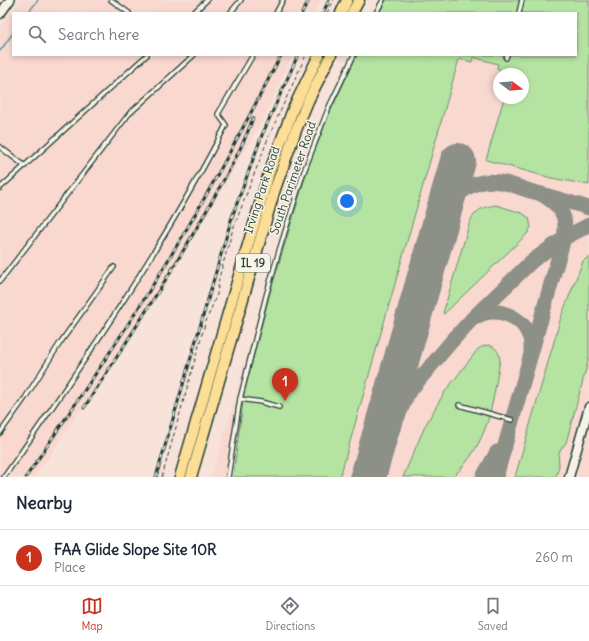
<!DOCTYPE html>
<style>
body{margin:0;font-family:Delius,sans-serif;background:#f6f6f7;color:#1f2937}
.compass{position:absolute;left:493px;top:68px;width:36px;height:36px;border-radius:50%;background:#fff;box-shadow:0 2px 6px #0003;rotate:106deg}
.you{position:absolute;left:347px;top:201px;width:14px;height:14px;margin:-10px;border:3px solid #fff;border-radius:50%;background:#1a73e8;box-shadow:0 0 0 6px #1a73e833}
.badge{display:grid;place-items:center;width:26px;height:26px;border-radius:50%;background:#c8321e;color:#fff;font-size:13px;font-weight:700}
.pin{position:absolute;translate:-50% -33px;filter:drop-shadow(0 1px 2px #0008)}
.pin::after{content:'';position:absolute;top:21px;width:14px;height:12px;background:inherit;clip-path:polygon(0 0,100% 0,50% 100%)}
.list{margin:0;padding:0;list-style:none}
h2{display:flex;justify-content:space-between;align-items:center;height:52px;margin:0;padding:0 16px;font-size:17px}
h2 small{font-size:13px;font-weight:400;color:#747a83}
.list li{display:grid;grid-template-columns:26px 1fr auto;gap:12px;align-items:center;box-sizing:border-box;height:56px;padding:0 16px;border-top:1px solid #e0e1e3}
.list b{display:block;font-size:15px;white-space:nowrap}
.list p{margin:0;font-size:13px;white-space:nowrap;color:#747a83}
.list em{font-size:13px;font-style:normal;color:#747a83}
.icon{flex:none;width:22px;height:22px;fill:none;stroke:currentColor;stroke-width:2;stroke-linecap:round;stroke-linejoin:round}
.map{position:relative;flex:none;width:589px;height:477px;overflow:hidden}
.search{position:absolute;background:#fff;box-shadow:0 2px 6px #0003;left:12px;right:12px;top:12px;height:44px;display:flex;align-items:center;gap:10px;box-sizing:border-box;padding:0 14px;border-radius:0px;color:#747a83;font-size:15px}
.sheet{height:108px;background:#fff}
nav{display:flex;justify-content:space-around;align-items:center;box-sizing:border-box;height:56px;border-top:1px solid #e0e1e3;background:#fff;font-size:11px;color:#747a83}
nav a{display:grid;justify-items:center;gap:2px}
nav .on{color:#c8321e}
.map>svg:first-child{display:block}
.built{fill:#f9d8d0;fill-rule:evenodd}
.grass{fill:#b4e3a2;stroke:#6a906b}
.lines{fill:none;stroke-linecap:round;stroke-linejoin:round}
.stream{stroke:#5e95a1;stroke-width:1.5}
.taxiway{stroke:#8c9087;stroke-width:15}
.runway{stroke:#8c9087;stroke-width:36}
.service-casing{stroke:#1f3d34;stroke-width:6}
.tertiary-casing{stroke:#1f3d34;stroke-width:11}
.primary-casing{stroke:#1f3d34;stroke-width:13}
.path{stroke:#1f3d34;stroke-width:1;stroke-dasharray:4 3;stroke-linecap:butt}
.service{stroke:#f7f3e8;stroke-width:3.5}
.tertiary{stroke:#f7f3e8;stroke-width:8}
.primary{stroke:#fdde96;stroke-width:10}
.rail-casing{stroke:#1f3d34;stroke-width:3}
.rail{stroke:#f7f3e8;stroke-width:1.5;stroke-dasharray:4.5;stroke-linecap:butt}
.labels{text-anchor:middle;stroke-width:3;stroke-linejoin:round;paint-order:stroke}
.shield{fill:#f7f3e8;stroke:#60746a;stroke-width:1}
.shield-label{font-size:11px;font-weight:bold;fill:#1f3d34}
.street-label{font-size:12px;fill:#1f3d34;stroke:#f7f3e8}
</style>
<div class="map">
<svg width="589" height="477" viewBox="0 0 589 477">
<rect width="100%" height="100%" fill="#f8e3da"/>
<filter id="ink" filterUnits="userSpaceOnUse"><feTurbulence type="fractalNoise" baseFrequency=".025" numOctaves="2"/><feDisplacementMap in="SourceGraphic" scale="8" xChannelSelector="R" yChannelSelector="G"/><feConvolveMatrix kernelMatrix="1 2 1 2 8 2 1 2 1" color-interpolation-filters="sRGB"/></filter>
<g filter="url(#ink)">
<g class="built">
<path d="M20,0H321L314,13H13V55H293L265,116L168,282L35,477H0V27Z"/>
<path d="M379,0H589V477H211L241,378L256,321L298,182L313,137L330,98L351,55H576V13H373ZM499,74H523V98H499Z"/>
</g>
<g class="grass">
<path d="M386,0H589V185L551,178L486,160L504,98H523V74H510L497,69L498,64L473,57L472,62L459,59L340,477H233L244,394L270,293L308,168L328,117L357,55H576V13H379Z"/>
<path d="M496,205L522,213L529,218L531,227L527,234L444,314L443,313L470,221C477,209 483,207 496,205Z"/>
<path d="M589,257V358L566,443C558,452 558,453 559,464C559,468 557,473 556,477H515L561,317L583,261Z"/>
<path d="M489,345C497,348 499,352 500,360C492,407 489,442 453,477H403L425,426L444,393L478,349L484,346Z"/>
</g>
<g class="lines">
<g class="stream">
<path d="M28,13L38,0"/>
<path d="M0,51L13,33"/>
</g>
<g class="taxiway">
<path d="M443,213C453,199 465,185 483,182C498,179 516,186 530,191C550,196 569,202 589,208"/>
<path d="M476,317C496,305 523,316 530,338C531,342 531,347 531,351"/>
<path d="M372,477L408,393L451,342L472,319L532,261L564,238L589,225"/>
<path d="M483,477L497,452"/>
<path d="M496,477L564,238C568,215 560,205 541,194"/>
</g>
<path class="runway" d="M368,477L458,161"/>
<g class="service-casing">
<g id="service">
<path d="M111,0L129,13"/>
<path d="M193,13L207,0"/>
<path d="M230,13L241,0"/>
<path d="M276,13L283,0"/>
<path d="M376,13L383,0"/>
<path d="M519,13L522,0"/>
<path d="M506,58L507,55"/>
<path d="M0,147L25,166"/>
<path d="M0,188L147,55"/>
<path d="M0,281L129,114L194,55"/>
<path d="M240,399L261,402L279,407"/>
<path d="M459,405L512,420"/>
<path d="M0,433L25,398L60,343L114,267"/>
<path d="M4,477C83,364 163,247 226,125L218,114L253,55"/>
<path d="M228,477L240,399L266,296L279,251L303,174L318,135L329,107L354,55"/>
</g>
</g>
<g class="tertiary-casing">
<g id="tertiary">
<path d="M0,14L10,0"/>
<path d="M569,477L589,407"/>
</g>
</g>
<g class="primary-casing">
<g id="primary">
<path d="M341,13L347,0"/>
<path d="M352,13L359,0"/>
<path d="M180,477L269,173L293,109L319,55"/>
<path d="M191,477L275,189L296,130L308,101L331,55"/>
</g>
</g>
<g class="path">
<path d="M327,13L334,0"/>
<path d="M162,477L205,324L217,294L219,278L233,229L269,136L306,55"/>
</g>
<use href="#service" class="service"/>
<use href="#tertiary" class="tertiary"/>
<use href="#primary" class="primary"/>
<g class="rail-casing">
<g id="rail">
<path d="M302,13L309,0"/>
<path d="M323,13L329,0"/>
<path d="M84,408C125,344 167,281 204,215C222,183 241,152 253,118"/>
<path d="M26,477C76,403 127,329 173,252C212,188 247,121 281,55"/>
<path d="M156,477L232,217L262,135L298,55"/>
</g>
</g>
<use href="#rail" class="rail"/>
</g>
</g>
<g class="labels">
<rect class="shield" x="236" y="254" width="34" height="18" rx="3"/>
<g class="shield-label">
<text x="253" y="267">IL 19</text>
</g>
<g class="street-label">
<text transform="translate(293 178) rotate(-71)" y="4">South Parimeter Road</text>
<text transform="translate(262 190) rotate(-72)" y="4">Irving Park Road</text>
</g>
</g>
</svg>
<svg class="compass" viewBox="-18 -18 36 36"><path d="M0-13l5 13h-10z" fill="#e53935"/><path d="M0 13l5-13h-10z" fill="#747a83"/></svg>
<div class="you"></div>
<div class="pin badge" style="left:285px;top:401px">1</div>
<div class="search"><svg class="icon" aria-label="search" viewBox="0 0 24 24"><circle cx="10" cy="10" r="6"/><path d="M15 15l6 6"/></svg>Search here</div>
</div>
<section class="sheet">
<h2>Nearby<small></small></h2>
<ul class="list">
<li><span class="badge">1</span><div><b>FAA Glide Slope Site 10R</b><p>Place</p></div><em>260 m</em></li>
</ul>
</section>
<nav>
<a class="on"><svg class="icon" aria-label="map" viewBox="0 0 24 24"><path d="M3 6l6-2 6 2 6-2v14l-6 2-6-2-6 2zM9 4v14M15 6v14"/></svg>Map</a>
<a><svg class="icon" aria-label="directions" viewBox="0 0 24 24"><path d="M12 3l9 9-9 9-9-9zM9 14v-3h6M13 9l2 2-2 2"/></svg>Directions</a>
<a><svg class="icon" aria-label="saved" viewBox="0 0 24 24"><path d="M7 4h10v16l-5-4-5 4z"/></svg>Saved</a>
</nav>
